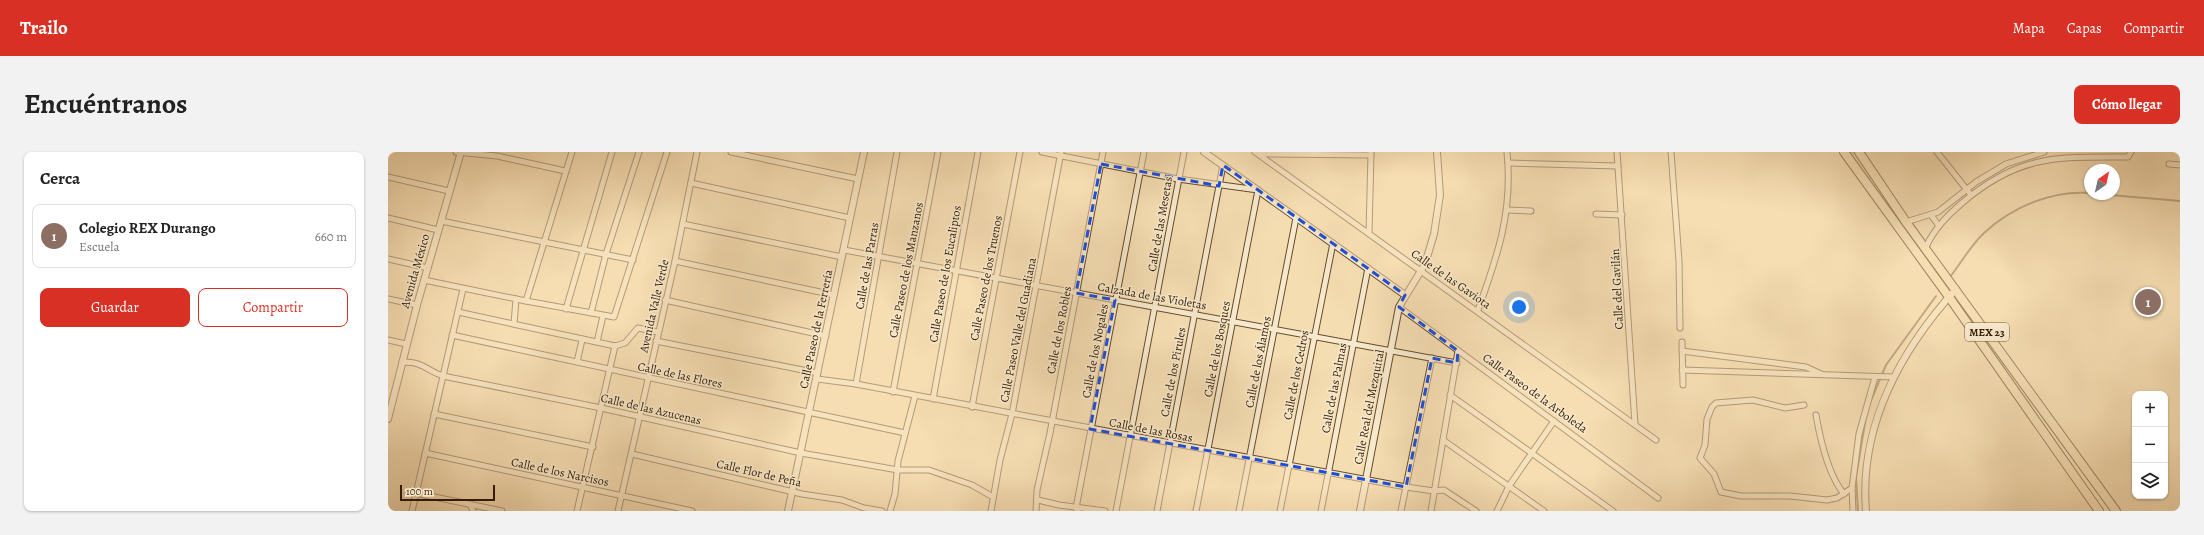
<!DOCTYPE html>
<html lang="es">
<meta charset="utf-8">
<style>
body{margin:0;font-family:Alegreya,serif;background:#f2f2f2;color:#222}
.controls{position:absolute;right:12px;bottom:12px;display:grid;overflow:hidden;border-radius:8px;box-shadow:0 1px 3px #0004}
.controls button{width:36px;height:36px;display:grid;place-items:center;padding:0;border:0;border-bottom:1px solid #e0e0e0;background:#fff;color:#222;font:20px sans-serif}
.compass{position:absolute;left:1696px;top:12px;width:36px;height:36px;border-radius:50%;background:#fff;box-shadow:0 1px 3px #0004;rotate:34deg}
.scale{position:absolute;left:12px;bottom:10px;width:95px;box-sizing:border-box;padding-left:4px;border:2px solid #341d03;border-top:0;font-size:11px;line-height:14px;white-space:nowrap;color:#341d03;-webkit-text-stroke:3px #f8e9cd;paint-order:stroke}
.you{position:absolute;left:1131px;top:155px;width:14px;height:14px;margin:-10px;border:3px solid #fff;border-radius:50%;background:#1a73e8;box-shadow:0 0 0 6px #1a73e833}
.badge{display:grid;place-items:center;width:26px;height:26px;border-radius:50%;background:#d93025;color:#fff;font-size:13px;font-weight:700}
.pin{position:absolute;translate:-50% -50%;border:2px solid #fff;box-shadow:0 1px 4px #0006}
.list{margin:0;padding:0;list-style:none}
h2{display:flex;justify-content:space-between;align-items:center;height:52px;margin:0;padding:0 16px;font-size:17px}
h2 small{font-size:13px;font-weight:400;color:#767676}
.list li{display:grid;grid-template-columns:26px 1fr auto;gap:12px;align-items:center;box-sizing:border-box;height:64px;margin:0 8px 8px;padding:0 8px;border:1px solid #e0e0e0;border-radius:8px}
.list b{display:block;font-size:15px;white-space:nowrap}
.list p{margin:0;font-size:13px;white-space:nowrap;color:#767676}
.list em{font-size:13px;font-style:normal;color:#767676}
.actions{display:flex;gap:8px;padding:12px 16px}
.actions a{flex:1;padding:9px 0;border:1px solid #d93025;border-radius:8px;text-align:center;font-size:14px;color:#d93025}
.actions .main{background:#d93025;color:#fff}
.icon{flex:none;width:22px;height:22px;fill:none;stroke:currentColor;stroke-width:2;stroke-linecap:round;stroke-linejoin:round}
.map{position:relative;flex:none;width:1792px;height:359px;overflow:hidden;border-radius:8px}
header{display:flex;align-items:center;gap:24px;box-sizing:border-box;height:56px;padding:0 20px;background:#d93025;color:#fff}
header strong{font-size:19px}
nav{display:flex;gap:22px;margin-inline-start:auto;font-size:14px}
.intro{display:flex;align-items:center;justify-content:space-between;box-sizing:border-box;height:96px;padding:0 24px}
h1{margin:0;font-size:28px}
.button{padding:10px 18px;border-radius:8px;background:#d93025;color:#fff;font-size:14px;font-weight:700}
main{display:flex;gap:24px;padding:0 24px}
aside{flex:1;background:#fff;border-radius:8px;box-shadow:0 1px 3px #0004}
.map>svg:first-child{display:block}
.grass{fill:url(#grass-dots);stroke:#846c4c}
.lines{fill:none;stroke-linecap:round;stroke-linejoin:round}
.stream{stroke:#806948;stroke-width:2}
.minor-casing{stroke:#644d2f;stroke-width:7}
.tertiary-casing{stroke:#644d2f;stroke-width:8}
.primary-casing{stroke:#341d03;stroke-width:10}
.minor{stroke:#f8e9cd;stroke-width:5}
.tertiary{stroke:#f8e9cd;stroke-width:6}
.primary{stroke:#f5ddb2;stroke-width:8}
.marked{fill:none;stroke:#1d4ed8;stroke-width:3;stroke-dasharray:8 5;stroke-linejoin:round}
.labels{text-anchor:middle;stroke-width:3;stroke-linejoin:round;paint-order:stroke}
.shield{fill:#f8e9cd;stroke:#6f5a40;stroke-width:1}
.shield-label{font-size:11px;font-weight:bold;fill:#341d03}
.street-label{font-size:12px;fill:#341d03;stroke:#f8e9cd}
</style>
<header>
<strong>Trailo</strong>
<nav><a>Mapa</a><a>Capas</a><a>Compartir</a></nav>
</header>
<div class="intro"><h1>Encuéntranos</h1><a class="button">Cómo llegar</a></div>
<main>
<aside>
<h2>Cerca<small></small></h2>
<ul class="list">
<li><span class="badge" style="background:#8d6e63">1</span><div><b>Colegio REX Durango</b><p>Escuela</p></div><em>660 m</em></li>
</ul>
<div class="actions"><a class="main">Guardar</a><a>Compartir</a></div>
</aside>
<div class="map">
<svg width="1792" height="359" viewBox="0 0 1792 359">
<defs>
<pattern id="grass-dots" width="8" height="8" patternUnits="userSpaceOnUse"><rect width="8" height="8" fill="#d4bc94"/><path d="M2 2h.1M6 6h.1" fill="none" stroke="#b7a17e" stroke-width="1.8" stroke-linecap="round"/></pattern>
</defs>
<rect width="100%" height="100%" fill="#f5ddb2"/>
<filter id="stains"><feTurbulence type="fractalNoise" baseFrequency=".005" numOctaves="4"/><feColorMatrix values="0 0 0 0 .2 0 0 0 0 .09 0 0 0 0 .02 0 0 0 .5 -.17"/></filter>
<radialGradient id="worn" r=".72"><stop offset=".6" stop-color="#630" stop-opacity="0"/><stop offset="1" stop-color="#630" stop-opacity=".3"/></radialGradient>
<path class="grass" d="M1459,0H1466L1507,59L1503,62Z"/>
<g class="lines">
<g class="stream">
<path d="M1711,42L1792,49"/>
<path d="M1562,125C1573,111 1583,93 1596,81C1624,55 1664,38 1702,41"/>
<path d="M1484,246L1498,213L1548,144"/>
<path d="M1470,359L1468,325L1478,265"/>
</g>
<g class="minor-casing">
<g id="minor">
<path d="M68,0L109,4L177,19"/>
<path d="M343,0L470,27"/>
<path d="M654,0L790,27L870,38L808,359"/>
<path d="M867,0L1268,288"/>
<path d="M1229,0L1247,272"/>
<path d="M1283,0L1291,109L1292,176"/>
<path d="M1549,0L1583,43"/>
<path d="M871,2L983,3"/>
<path d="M1120,11L1230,14"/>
<path d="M1781,12L1792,13"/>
<path d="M0,25L61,39"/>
<path d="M303,31L462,66"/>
<path d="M1119,58L1143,59"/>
<path d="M1208,62L1234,63"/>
<path d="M1543,63L1551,74"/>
<path d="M0,66L50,78"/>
<path d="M53,69L245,108"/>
<path d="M1518,70L1550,60L1588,30L1618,12L1656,0"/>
<path d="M295,72L454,105"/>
<path d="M981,81L983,1"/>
<path d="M1538,95C1546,77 1559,64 1574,51C1631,2 1670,5 1740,5L1743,0"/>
<path d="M456,98L1069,211"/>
<path d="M0,107L40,116"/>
<path d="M287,109L446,143"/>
<path d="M36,128L138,149L226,165L279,0"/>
<path d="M0,147L29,153"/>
<path d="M277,148L438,184"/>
<path d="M138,149L184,0"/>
<path d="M1011,155L1270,346"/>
<path d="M178,157L224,0"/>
<path d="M1090,158C1110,103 1125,59 1119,0"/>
<path d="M70,160L227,194L237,191L250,176L270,180"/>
<path d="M203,161L218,102L251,0"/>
<path d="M126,172L128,147"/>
<path d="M64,183L517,281"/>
<path d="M0,188L18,192"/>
<path d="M268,189L430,221"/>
<path d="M209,190L215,164"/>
<path d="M1294,190L1295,233"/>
<path d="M1294,199L1418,215L1433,222"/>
<path d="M14,210C37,210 37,218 55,224L213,256L413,301L510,318H541L584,333L605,345"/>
<path d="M189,210L194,188"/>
<path d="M1294,218L1506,225"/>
<path d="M429,227L468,232L1018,335L1046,339L1056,338L1088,359"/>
<path d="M468,232L509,0"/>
<path d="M505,240L550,0"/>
<path d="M1062,243L1225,359"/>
<path d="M545,247L590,0"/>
<path d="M1416,253L1397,256L1365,248L1328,251L1324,255L1319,267L1317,293L1312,306L1326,322L1333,340L1353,344H1402L1439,348L1449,346L1464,336"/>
<path d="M584,255L632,0"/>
<path d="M46,262L205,295"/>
<path d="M1428,263C1432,286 1440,323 1456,342"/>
<path d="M1055,288L1156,359"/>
<path d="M37,301L304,359"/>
<path d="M244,302L414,342L454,348L476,356L494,359"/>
<path d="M27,341L114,359"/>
<path d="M650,348L671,353L717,359"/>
<path d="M82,352L85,359"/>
<path d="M24,359L75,137"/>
<path d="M189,359L227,194"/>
<path d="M230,359L287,109L309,0"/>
<path d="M502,359L507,342L510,309L527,244"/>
<path d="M603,359L612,308L624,262L673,0"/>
<path d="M648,359L649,338L662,281L715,0"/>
<path d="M690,359L688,356L756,0"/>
<path d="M728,359L796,0"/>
<path d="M769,359L835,13"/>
<path d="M851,359L908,66"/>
<path d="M892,359L945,91"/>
<path d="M933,359L980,116"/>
<path d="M1013,359L1044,206"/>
<path d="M1043,359L1070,199"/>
<path d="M1109,359L1121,334L1166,269"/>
<path d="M1465,359L1464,336L1471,282L1487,225"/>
</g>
</g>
<g class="tertiary-casing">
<g id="tertiary">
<path d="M816,0L1017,143"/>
<path d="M0,267L29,153L73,0"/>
<path d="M400,359L476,0"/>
<path d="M972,359L1011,155L1037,112L1046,82L1052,43L1049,0"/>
<path d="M1478,359C1471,274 1513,198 1568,137"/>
</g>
</g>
<g class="primary-casing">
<g id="primary">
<path d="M1456,0L1561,145L1711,359"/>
<path d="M1471,0L1518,70L1728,359"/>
</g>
</g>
<use href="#minor" class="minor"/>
<use href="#tertiary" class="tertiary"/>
<use href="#primary" class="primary"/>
</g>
<path d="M0 0H1792V359H0ZM713,12L831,34L835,13L1017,143L1011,155L1070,199L1069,211L1044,206L1018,335L702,277L727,148L688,141Z" fill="#f5ddb2" fill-opacity=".55" fill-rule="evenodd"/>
<path class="marked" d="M713,12L831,34L835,13L1017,143L1011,155L1070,199L1069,211L1044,206L1018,335L702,277L727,148L688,141Z"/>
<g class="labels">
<rect class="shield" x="1577" y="171" width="44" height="18" rx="3"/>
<g class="shield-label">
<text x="1599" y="184">MEX 23</text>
</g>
<g class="street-label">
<text transform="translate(772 72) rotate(-80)" y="4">Calle de las Mesetas</text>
<text transform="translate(479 114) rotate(-80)" y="4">Calle de las Parras</text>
<text transform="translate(518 118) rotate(-79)" y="4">Calle Paseo de los Manzanos</text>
<text transform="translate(27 119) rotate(-74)" y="4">Avenida México</text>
<text transform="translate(557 122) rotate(-80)" y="4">Calle Paseo de los Eucaliptos</text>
<text transform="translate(598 126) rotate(-79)" y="4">Calle Paseo de los Truenos</text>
<text transform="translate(1063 127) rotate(35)" y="4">Calle de las Gaviota</text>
<text transform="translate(1229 137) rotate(-93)" y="4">Calle del Gavilán</text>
<text transform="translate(764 144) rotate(10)" y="4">Calzada de las Violetas</text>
<text transform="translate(266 154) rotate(-77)" y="4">Avenida Valle Verde</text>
<text transform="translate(428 177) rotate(-78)" y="4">Calle Paseo de la Ferrería</text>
<text transform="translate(630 178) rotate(-79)" y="4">Calle Paseo Valle del Guadiana</text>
<text transform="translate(671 178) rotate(-79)" y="4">Calle de los Robles</text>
<text transform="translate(829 197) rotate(-79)" y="4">Calle de los Bosques</text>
<text transform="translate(707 199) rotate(-79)" y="4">Calle de los Nogales</text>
<text transform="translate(870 210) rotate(-79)" y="4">Calle de los Álamos</text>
<text transform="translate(785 220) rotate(-79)" y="4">Calle de los Pirules</text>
<text transform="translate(292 223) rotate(12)" y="4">Calle de las Flores</text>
<text transform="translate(908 223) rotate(-79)" y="4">Calle de los Cedros</text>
<text transform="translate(946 236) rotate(-79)" y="4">Calle de las Palmas</text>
<text transform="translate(1147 241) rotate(36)" y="4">Calle Paseo de la Arboleda</text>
<text transform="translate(981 255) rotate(-79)" y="4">Calle Real del Mezquital</text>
<text transform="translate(263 257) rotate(13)" y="4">Calle de las Azucenas</text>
<text transform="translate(763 278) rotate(11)" y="4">Calle de las Rosas</text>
<text transform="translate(172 320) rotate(12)" y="4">Calle de los Narcisos</text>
<text transform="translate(371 321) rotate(13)" y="4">Calle Flor de Peña</text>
</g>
</g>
<rect width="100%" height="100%" filter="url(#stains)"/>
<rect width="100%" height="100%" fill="url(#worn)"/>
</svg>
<div class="controls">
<button>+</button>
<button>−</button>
<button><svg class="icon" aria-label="layers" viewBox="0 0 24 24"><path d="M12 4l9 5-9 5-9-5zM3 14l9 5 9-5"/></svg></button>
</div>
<svg class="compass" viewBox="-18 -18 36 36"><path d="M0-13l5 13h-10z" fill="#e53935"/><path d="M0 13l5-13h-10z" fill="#767676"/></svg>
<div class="scale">100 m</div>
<div class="you"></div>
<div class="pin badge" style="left:1760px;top:150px;background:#8d6e63">1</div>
</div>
</main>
